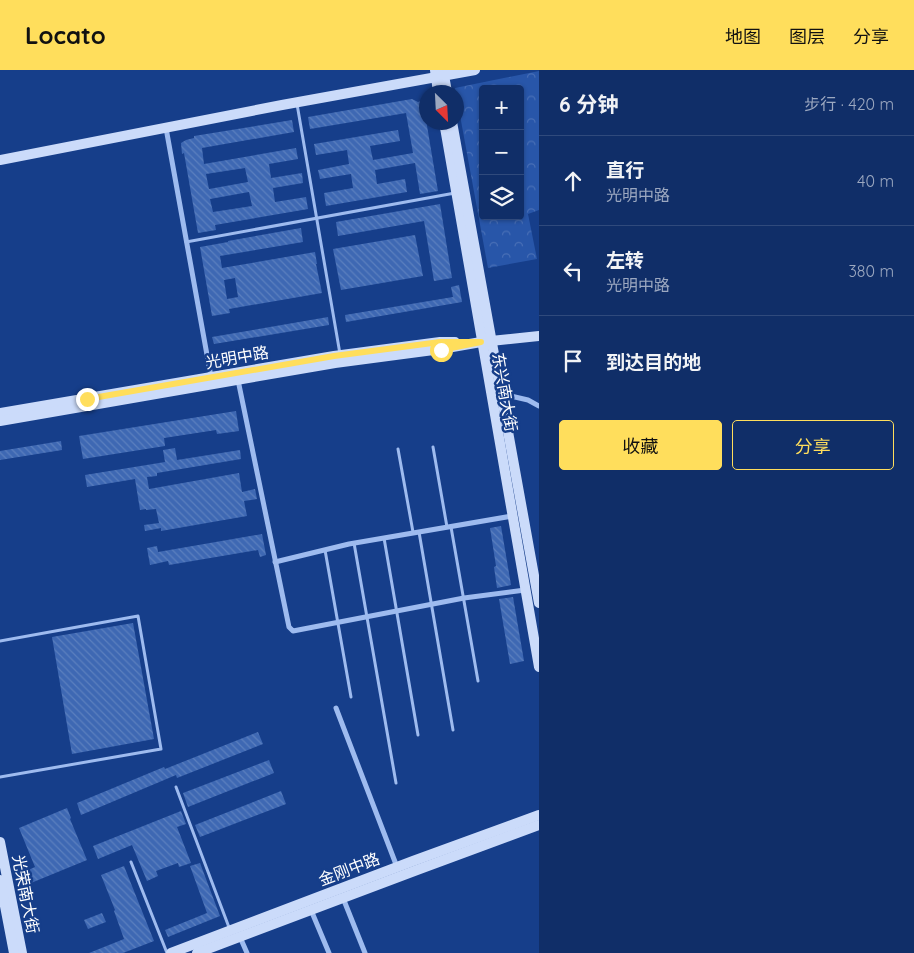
<!DOCTYPE html>
<html lang="zh">
<meta charset="utf-8">
<style>
body{margin:0;font-family:Quicksand,"Noto Sans SC",sans-serif;background:#1e3a71;color:#f1f3f6}
.controls{position:absolute;right:15px;top:15px;display:grid;overflow:hidden;border-radius:5px;box-shadow:0 1px 4px #0004}
.controls button{width:45px;height:45px;display:grid;place-items:center;padding:0;border:0;border-bottom:1px solid #304a7c;background:#102e68;color:#f1f3f6;font:25px sans-serif}
.compass{position:absolute;left:419px;top:15px;width:45px;height:45px;border-radius:50%;background:#102e68;box-shadow:0 1px 4px #0004;rotate:156deg}
.stop{position:absolute;width:15px;height:15px;margin:-11px;border:4px solid #ffde5c;border-radius:50%;background:#fff}
.stop.end{background:#ffde5c;border-color:#fff;box-shadow:0 1px 5px #0008}
.list{margin:0;padding:0;list-style:none}
h2{display:flex;justify-content:space-between;align-items:center;height:65px;margin:0;padding:0 20px;font-size:21px}
h2 small{font-size:16px;font-weight:400;color:#9ca8c0}
.list li{display:grid;grid-template-columns:32px 1fr auto;gap:15px;align-items:center;box-sizing:border-box;height:90px;padding:0 20px;border-top:1px solid #304a7c}
.list b{display:block;font-size:19px;white-space:nowrap}
.list p{margin:0;font-size:16px;white-space:nowrap;color:#9ca8c0}
.list em{font-size:16px;font-style:normal;color:#9ca8c0}
.actions{display:flex;gap:10px;padding:15px 20px}
.actions a{flex:1;padding:11px 0;border:1px solid #ffde5c;border-radius:5px;text-align:center;font-size:18px;color:#ffde5c}
.actions .main{background:#ffde5c;color:#111}
.icon{flex:none;width:28px;height:28px;fill:none;stroke:currentColor;stroke-width:2;stroke-linecap:round;stroke-linejoin:round}
.map{position:relative;flex:none;width:539px;height:883px;overflow:hidden}
header{display:flex;align-items:center;gap:30px;box-sizing:border-box;height:70px;padding:0 25px;background:#ffde5c;color:#111}
header strong{font-size:24px}
nav{display:flex;gap:28px;margin-inline-start:auto;font-size:18px}
main{display:flex}
aside{flex:1;background:#102e68}
.map>svg:first-child{display:block}
.park{fill:url(#park-crowns);fill-rule:evenodd}
.building{fill:url(#building-back-hatch);fill-rule:evenodd}
.lines{fill:none;stroke-linecap:round;stroke-linejoin:round}
.lane{stroke:#9ebbef;stroke-width:3}
.street{stroke:#9ebbef;stroke-width:5}
.secondary{stroke:#cbdbfa;stroke-width:10}
.route{stroke:#ffde5c;stroke-width:6}
.labels{text-anchor:middle;stroke-width:5;stroke-linejoin:round;paint-order:stroke}
.street-label{font-size:16px;fill:#fff;stroke:#163e8a}
</style>
<header>
<strong>Locato</strong>
<nav><a>地图</a><a>图层</a><a>分享</a></nav>
</header>
<main>
<div class="map">
<svg width="539" height="883" viewBox="0 0 539 883">
<defs>
<pattern id="park-crowns" width="20" height="18" patternUnits="userSpaceOnUse" patternTransform="scale(1.25)"><rect width="20" height="18" fill="#2856a9"/><path d="M2 6a3 3 0 1 1 6 0M12 15a3 3 0 1 1 6 0" fill="none" stroke="#486fb6"/></pattern>
<pattern id="building-back-hatch" width="6" height="6" patternUnits="userSpaceOnUse" patternTransform="scale(1.25)"><rect width="6" height="6" fill="#3e68b3"/><path d="M-1 5l2 2M0 0l6 6M5-1l2 2" fill="none" stroke="#5b7fbe"/></pattern>
</defs>
<rect width="100%" height="100%" fill="#163e8a"/>
<path class="park" d="M539,1V140L528,144L537,189L488,198L455,18ZM483,19H520V146H483Z"/>
<g class="building">
<path d="M412,29L418,32L421,31L423,44H425L438,121L420,124L415,93L375,100L377,114L405,109L407,122L326,136L324,123L353,118L351,104L320,109L318,100L349,94L347,80L316,85L314,74L398,60L400,71L370,76L373,90L413,83L406,43L310,59L308,47Z"/>
<path d="M292,50L294,62L202,78L204,94L296,78L298,89L269,94L271,108L302,103L303,113L273,118L275,132L306,127L308,139L215,155L216,160L198,163L184,83L182,84L181,73L186,70L194,68V66ZM245,98L248,112L209,119L206,104ZM249,122L252,136L213,142L210,129Z"/>
<path d="M440,134L452,208L434,211L424,151L338,166L336,152Z"/>
<path d="M301,158L303,172L220,186L222,198L315,182L317,194H316L322,223L229,239L230,243L212,246L200,177L228,172V171ZM235,208L238,227L227,229L224,210Z"/>
<path d="M415,165L423,206L341,220L333,179Z"/>
<path d="M459,215L462,232L346,252L345,245L453,227L451,217Z"/>
<path d="M328,247L329,255L214,274L212,267Z"/>
<path d="M236,341L239,361L217,364L216,360L164,368L165,376L83,389L79,366Z"/>
<path d="M61,371L62,380L0,390V381Z"/>
<path d="M175,378L177,390L240,380L241,389L157,403V406L147,407L149,419L239,403L242,422L255,419L257,429L244,431L247,446L161,461V458L145,461L144,455L159,453L156,439L146,440V439L140,440L135,409L87,417L85,405L165,392L163,380Z"/>
<path d="M501,456L511,515L497,518L494,497L496,496L490,458Z"/>
<path d="M262,464L266,485L260,487L258,480L169,495L168,491L150,495L147,478L157,476L158,482Z"/>
<path d="M513,527L524,591L510,594L499,529Z"/>
<path d="M133,553L154,669L72,684L52,567Z"/>
<path d="M258,662L263,674L177,708L176,705L81,745L77,733L164,697L165,699Z"/>
<path d="M269,690L274,703L188,737L183,723Z"/>
<path d="M281,721L286,734L200,767L195,755Z"/>
<path d="M67,738L71,748L70,749L87,790L31,813L26,801L35,797L19,758Z"/>
<path d="M181,741L186,754L177,757L191,793L179,797L178,793L156,801L158,806L147,811L132,775L98,789L93,776Z"/>
<path d="M200,793L220,846L168,867L165,860L207,843L190,796Z"/>
<path d="M124,796L154,871L123,883H89L124,869L114,841L115,840L101,805Z"/>
<path d="M102,843L106,852L88,859L84,850Z"/>
</g>
<g class="lines">
<g class="lane">
<path d="M297,34L340,284"/>
<path d="M186,172L455,123"/>
<path d="M433,377L447,457"/>
<path d="M398,379L413,462"/>
<path d="M451,457L478,611"/>
<path d="M419,462L453,660"/>
<path d="M384,468L418,665"/>
<path d="M354,473L396,713"/>
<path d="M325,480L351,627"/>
<path d="M0,571L138,546L161,679L0,707"/>
<path d="M176,717L230,860"/>
<path d="M131,792L167,883"/>
</g>
<g class="street">
<path d="M166,58L211,307"/>
<path d="M238,310L289,557L293,561L464,528L525,520"/>
<path d="M502,324L528,330L539,336"/>
<path d="M275,492L349,474L512,446"/>
<path d="M336,638L397,797"/>
<path d="M343,828L365,883"/>
<path d="M311,840L329,883"/>
<path d="M240,867L247,883"/>
</g>
<g class="secondary">
<path d="M435,0L438,22"/>
<path d="M443,0L447,22"/>
<path d="M444,52L539,597"/>
<path d="M452,52L539,533"/>
<path d="M0,90L282,35L475,0"/>
<path d="M0,343L334,286L440,272H455"/>
<path d="M0,351L335,293L441,279L481,272L539,266"/>
<path d="M0,772L22,883"/>
<path d="M0,810L14,883"/>
<path d="M171,883L413,791L539,745"/>
<path d="M197,883L417,800L539,755"/>
</g>
</g>
<g class="lines">
<path class="route" d="M87,329L334,286L440,272H481L441,280"/>
</g>
<g class="labels">
<g class="street-label">
<text transform="translate(237 287) rotate(-10)" y="6">光明中路</text>
<text transform="translate(505 322) rotate(80)" y="6">东兴南大街</text>
<text transform="translate(349 799) rotate(-21)" y="6">金刚中路</text>
<text transform="translate(26 824) rotate(79)" y="6">光荣南大街</text>
</g>
</g>
</svg>
<div class="controls">
<button>+</button>
<button>−</button>
<button><svg class="icon" aria-label="layers" viewBox="0 0 24 24"><path d="M12 4l9 5-9 5-9-5zM3 14l9 5 9-5"/></svg></button>
</div>
<svg class="compass" viewBox="-18 -18 36 36"><path d="M0-13l5 13h-10z" fill="#e53935"/><path d="M0 13l5-13h-10z" fill="#9ca8c0"/></svg>
<div class="stop" style="left:441px;top:280px"></div>
<div class="stop end" style="left:87px;top:329px"></div>
</div>
<aside>
<h2>6 分钟<small>步行 · 420 m</small></h2>
<ul class="list">
<li><svg class="icon" aria-label="ahead" viewBox="0 0 24 24"><path d="M12 20V5M6 11l6-6 6 6"/></svg><div><b>直行</b><p>光明中路</p></div><em>40 m</em></li>
<li><svg class="icon" aria-label="left" viewBox="0 0 24 24"><path d="M17 20v-9H6M10 6l-5 5 5 5"/></svg><div><b>左转</b><p>光明中路</p></div><em>380 m</em></li>
<li><svg class="icon" aria-label="arrive" viewBox="0 0 24 24"><path d="M6 21V4h12l-3 4 3 4H6"/></svg><div><b>到达目的地</b></div></li>
</ul>
<div class="actions"><a class="main">收藏</a><a>分享</a></div>
</aside>
</main>
